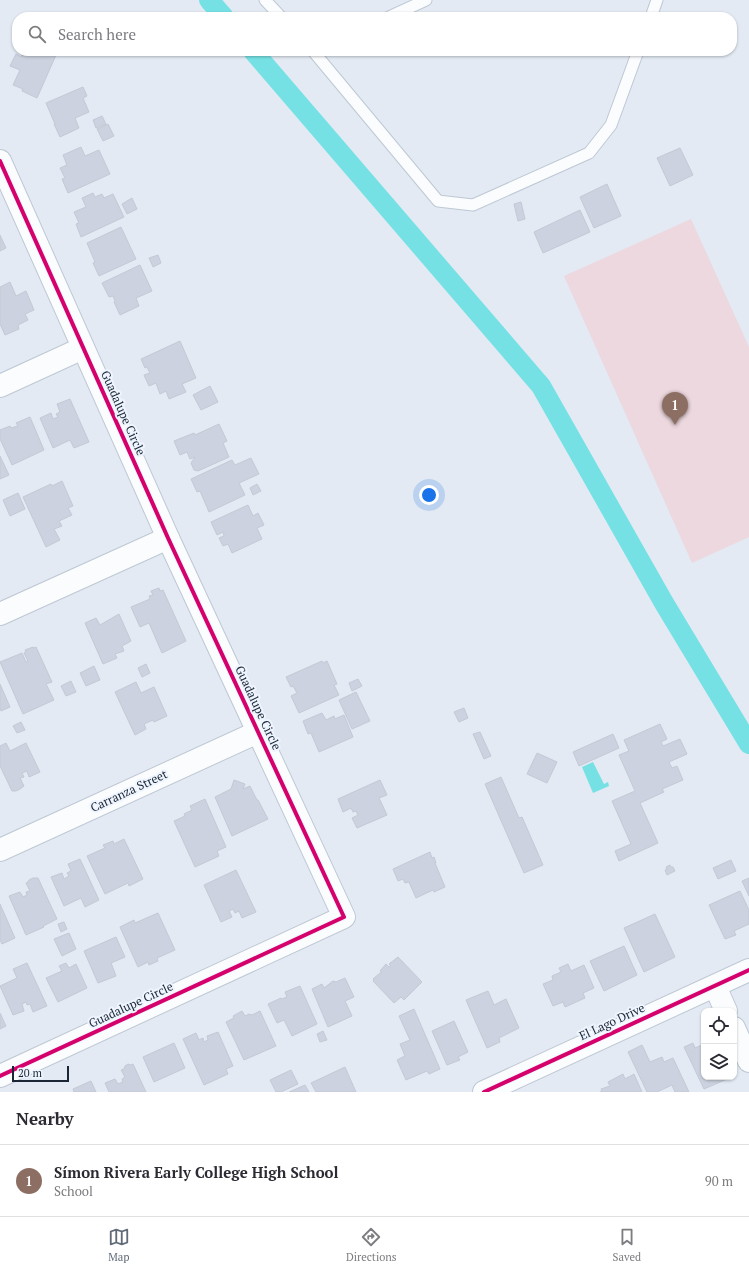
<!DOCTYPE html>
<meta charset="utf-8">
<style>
body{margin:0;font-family:"PT Serif",serif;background:#f2f2f3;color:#2b2b33}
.controls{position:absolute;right:12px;bottom:12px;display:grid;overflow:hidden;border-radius:8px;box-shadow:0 1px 3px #0004}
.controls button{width:36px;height:36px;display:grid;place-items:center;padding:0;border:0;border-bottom:1px solid #e1e1e2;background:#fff;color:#2b2b33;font:20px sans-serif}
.scale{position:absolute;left:12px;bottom:10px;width:57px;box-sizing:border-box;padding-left:4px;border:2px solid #1a2535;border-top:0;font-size:11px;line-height:14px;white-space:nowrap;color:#1a2535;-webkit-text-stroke:3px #eff5fe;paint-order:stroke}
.you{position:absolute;left:429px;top:495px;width:14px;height:14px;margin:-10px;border:3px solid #fff;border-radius:50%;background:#1a73e8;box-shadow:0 0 0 6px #1a73e833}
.badge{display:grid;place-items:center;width:26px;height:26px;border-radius:50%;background:#606a78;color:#fff;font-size:13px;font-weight:700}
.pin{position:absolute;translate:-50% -33px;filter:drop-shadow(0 1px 2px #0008)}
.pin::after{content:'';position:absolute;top:21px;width:14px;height:12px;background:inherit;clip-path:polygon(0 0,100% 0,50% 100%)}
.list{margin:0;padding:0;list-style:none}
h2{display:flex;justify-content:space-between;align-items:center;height:52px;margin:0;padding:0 16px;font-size:17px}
h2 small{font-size:13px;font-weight:400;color:#7c7c81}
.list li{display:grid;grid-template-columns:26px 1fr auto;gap:12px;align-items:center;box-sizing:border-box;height:72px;padding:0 16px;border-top:1px solid #e1e1e2}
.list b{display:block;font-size:15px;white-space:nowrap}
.list p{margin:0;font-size:13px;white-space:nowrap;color:#7c7c81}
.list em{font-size:13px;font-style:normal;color:#7c7c81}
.icon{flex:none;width:22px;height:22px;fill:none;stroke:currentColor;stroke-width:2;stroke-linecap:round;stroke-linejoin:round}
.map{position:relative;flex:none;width:749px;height:1092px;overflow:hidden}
.search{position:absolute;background:#fff;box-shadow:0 1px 3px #0004;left:12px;right:12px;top:12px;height:44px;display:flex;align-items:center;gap:10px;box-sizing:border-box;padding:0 14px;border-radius:16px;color:#7c7c81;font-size:15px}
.sheet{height:124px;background:#fff}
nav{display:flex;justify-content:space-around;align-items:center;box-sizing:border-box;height:56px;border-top:1px solid #e1e1e2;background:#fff;font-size:11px;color:#7c7c81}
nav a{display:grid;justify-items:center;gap:2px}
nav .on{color:#606a78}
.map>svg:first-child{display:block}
.green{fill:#ecd8de}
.water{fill:#76e1e4}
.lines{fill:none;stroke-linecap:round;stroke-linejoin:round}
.canal{stroke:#76e1e4;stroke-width:20}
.building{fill:#ccd2df;stroke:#c4c9d6}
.service-casing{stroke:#bec8d4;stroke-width:13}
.minor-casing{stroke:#bec8d4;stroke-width:24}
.service{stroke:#fbfcfd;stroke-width:11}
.minor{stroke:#fbfcfd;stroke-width:22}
.cycleway-casing{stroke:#eff5fe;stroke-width:6}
.cycleway{stroke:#d6006c;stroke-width:4}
.labels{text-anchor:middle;stroke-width:4;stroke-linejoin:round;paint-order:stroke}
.street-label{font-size:12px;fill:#1a2535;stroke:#eff5fe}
</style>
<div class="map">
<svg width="749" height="1092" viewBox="0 0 749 1092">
<rect width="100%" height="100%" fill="#e3eaf3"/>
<path class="green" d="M691,219L749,347V537L692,563L564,276Z"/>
<path class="water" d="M593,762L604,784L608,782L609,786L593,793L582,767Z"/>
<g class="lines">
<g class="canal">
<path d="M209,0L224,17"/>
<path d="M253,51L541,386L664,603L749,744"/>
</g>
</g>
<g class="building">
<path d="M24,51H47L56,55L37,98L22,91L23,89L13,85L20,70L10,66L16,54L21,57Z"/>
<path d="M83,87L87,96L83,98L89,112L75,118L79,128L60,137L54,124H55L46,103Z"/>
<path d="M102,116L106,124L96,128L93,120Z"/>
<path d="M108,124L114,136L103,141L97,129Z"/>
<path d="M81,147L85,156L99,150L110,174L68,193L62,179L65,178L60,168L67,165L63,155Z"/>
<path d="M680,148L693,175L670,186L657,158Z"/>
<path d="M607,184L621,216L594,228L580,197Z"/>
<path d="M93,193L95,197L102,194L104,198L113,194L124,217L81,237L76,224L79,223L74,212L86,207L82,198Z"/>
<path d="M132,198L137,209L127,214L122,204Z"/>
<path d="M521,202L525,219L518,221L514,204Z"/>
<path d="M580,210L590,232L543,253L534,232Z"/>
<path d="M121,227L136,259L99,276L93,263L95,262L87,243Z"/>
<path d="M0,235L6,248L0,251Z"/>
<path d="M158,255L161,263L153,267L149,258Z"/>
<path d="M140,265L152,291L136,298L139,306L120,315L114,302L115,301L113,296L109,297L102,283Z"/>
<path d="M10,282L16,296L26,291L34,310L25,314L28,320L18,325L19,329L5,335L0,324V287Z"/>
<path d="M180,341L196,378L182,384L186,392L169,399L166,391L160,394L156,383L149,386L144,375L150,373L147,367L145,368L141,359Z"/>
<path d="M210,386L218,402L201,410L193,395Z"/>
<path d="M70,399L89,442L74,448L70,440L53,448L40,418L51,413L53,419L58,417L56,414L60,412L57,404Z"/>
<path d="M30,417L44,450L12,465L0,439V430L10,426L11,428L18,426L16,423Z"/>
<path d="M219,424L227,441L223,443L229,457L198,471L194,470L191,463L195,457L190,459L187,452L180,455L174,441L194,433L195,435Z"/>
<path d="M0,456L9,475L0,479Z"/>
<path d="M251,458L259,474L239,483L245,495L209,512L200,491L197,492L191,479L232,460L235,465Z"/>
<path d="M62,481L73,506L68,508L72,515L59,521L62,526L54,529L60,540L46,547L23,497L51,484L52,486Z"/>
<path d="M257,484L261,491L253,495L250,488Z"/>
<path d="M18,493L25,509L10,516L3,500Z"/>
<path d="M248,505L253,516L258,513L264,525L257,528L262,539L232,553L228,544L223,546L219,538L224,536L223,532L217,535L211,522Z"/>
<path d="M159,588L160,591L163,590L186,641L162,653L149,623L140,627L131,607L150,599L149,596L153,595L151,591Z"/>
<path d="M119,614L131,641L122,646L124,651L115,654L117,658L103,664L85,623L96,618L100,625Z"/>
<path d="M33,647L34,648L36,647L52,682L46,684L54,700L23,714L0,662L22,653L26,662L28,661L24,653L26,652L25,650Z"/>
<path d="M322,661L323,663L327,661L337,684L334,685L339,695L299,713L291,696L297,693L293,686L291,687L286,677Z"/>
<path d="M146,664L150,673L142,677L138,668Z"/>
<path d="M94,666L100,680L86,686L80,673Z"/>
<path d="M358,679L362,686L352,691L349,683Z"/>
<path d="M71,681L76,692L66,696L61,686Z"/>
<path d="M136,682L141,693L154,687L167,716L154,722L153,720L144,724L146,729L135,735L115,692Z"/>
<path d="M0,684L10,707L1,711L0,708Z"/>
<path d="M356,692L370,721L352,729L339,700Z"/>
<path d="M464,708L468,718L459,722L454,712Z"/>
<path d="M322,713L326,720L334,716L335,719L344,715L353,737L319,752L311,733L308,734L303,721Z"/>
<path d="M21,722L25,730L17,733L13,726Z"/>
<path d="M660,724L667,739L661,742L663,746L680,739L687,754L669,762L672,768L677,766L683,780L662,789L664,792L640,803L658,843L619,861L615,851L631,844L612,801L635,791L619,755L629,751L624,740Z"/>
<path d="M480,732L491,756L484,759L473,734Z"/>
<path d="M613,734L619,748L579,766L573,752Z"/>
<path d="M6,743L10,751L26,743L40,772L29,777L27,771L22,773L24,777L20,778L24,786L20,789L16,791H12L0,766V746Z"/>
<path d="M537,753L557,762L547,783L527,774Z"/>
<path d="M501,777L519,818L522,817L543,865L524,873L485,784Z"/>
<path d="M234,780L245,784L243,789L250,786L257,800H258L268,819L232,836L215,797L231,789Z"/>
<path d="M380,780L387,795L379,798L387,815L357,828L352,818L358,815L356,811L353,812L351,808L343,812L338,799Z"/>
<path d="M205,799L226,847L217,851L219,856L195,867L174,821L185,816L184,814L192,810L190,806Z"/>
<path d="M124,839L143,879L129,886L128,883L105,894L87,856L105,848L103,845L113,841L114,844Z"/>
<path d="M430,852L432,858L434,857L436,863H435L445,887L434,892L433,890L416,898L409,882L405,883L403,879L398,881L393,869Z"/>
<path d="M80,859L99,900L85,907L81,898L64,906L51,877L62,873L64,879L69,876L67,873L71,871L68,864Z"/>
<path d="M731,860L736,871L718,879L713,868Z"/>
<path d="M670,865L671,867H673L675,871L667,875L665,870L667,869L666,867Z"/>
<path d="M236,870L256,912L242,918L239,911L235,913L233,909L229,911L232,917L221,922L204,885Z"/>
<path d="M33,878H38L57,919L43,926L44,927L26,935L9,896L20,892L23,897L27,895L26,892L30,891L26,883L28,882L29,880Z"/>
<path d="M749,878V896L742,881Z"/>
<path d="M740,891L749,910V924L734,931L736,935L725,939L709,905Z"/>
<path d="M0,904L15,938L2,944L0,940Z"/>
<path d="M158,913L175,950L157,958L158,961L149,965L148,962L138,967L120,927L134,920L135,923Z"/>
<path d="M655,914L675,957L644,972L624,928Z"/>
<path d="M64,922L67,929L61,932L58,924Z"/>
<path d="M69,933L76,949L62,956L54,939Z"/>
<path d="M116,937L125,957L111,963L116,976L98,983L84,951Z"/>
<path d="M624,946L637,975L604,991L590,961Z"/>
<path d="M398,957L422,982L404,1000L401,997L394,1003L373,981L374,980L373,979L380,973H381L382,972L380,971L386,964L389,967L391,966L389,964Z"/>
<path d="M27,963L47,1006L33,1012L30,1004L27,1005L26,1002L22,1004L24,1011L13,1015L0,986L17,978L13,969Z"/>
<path d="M66,963L69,968L76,964L87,988L58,1002L46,978L62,971L59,966Z"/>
<path d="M568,964L571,971L584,965L594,988L583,993L585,998L565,1007L563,1002L553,1006L543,984L553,980L552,976L561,972L559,968Z"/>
<path d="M345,978L354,997L345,1001L352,1016L328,1027L312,989L322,984L324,988L333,981L336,982Z"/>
<path d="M300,986L317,1024L292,1036L284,1020L277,1023L268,1004L281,998L282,999L287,997L285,992Z"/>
<path d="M488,991L494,1005L506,999L519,1028L499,1038L500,1042L487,1048L466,1000Z"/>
<path d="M414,1009L440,1069L429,1074L427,1071L406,1080L397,1060L405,1056L400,1044L410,1040L399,1016Z"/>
<path d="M242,1011L245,1016L249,1014L252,1015L260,1011L276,1046L244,1060L226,1022L234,1018L233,1016Z"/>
<path d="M0,1013L6,1026L0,1029Z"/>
<path d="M454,1021L468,1052L458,1057L460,1060L447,1065L432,1031Z"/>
<path d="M323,1031L327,1040L320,1042L317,1034Z"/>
<path d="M218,1032L233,1066L226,1069L228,1074L204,1085L183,1039L196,1033L199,1040L203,1038L204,1042L208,1040L207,1036Z"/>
<path d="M174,1043L185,1068L154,1082L143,1057Z"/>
<path d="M693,1043L695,1048L704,1044V1077H726L727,1079L704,1089L684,1047Z"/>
<path d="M642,1045L650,1062L662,1057L664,1062L673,1058L689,1092H675L672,1085L657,1092H647L628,1052Z"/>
<path d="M128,1064L131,1065L133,1064L146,1092H109L105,1083L115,1079L118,1084L123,1082L122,1079L125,1077L121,1070L124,1069L125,1066Z"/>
<path d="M345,1067L356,1092H316L311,1083Z"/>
<path d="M291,1070L298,1084L281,1092H276L270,1080Z"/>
<path d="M623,1074L625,1079L634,1074L642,1092H600L602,1091L601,1089L610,1086L608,1082Z"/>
<path d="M91,1081L96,1092H74L73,1089Z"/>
<path d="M305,1085L309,1092H289Z"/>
</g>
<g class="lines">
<g class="service-casing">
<g id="service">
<path d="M265,0L281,17"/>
<path d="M389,17L426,0"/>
<path d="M651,17L657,0"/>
<path d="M313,51L438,201L473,205L589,153L611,125L638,51"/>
</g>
</g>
<g class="minor-casing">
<g id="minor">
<path d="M0,161L168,538L344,917L0,1076"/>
<path d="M0,386L83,348"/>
<path d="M0,614L168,538"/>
<path d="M0,850L258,732"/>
<path d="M715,986L726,1011"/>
<path d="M734,1028L749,1061"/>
<path d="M484,1092L749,970"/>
</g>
</g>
<use href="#service" class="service"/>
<use href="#minor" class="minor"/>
<g class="cycleway-casing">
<g id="cycleway">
<path d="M0,161L168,538L344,917L0,1076"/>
<path d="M484,1092L749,970"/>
</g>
</g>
<use href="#cycleway" class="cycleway"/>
</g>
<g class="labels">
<g class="street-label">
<text transform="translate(123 413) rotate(66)" y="4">Guadalupe Circle</text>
<text transform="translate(258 708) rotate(65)" y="4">Guadalupe Circle</text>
<text transform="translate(129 791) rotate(-25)" y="4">Carranza Street</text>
<text transform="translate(131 1005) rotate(-25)" y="4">Guadalupe Circle</text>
<text transform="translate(612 1022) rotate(-25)" y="4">El Lago Drive</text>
</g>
</g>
</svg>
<div class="controls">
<button><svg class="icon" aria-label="locate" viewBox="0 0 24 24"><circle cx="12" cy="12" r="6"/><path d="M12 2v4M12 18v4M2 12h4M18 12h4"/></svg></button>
<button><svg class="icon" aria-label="layers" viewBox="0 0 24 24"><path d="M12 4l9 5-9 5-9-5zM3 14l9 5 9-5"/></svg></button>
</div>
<div class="scale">20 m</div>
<div class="you"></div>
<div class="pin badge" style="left:675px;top:425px;background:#8d6e63">1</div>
<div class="search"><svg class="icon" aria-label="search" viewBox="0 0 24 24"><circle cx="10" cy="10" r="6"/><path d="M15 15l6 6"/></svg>Search here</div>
</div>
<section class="sheet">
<h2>Nearby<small></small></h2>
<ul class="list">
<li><span class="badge" style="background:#8d6e63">1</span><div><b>Símon Rivera Early College High School</b><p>School</p></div><em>90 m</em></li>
</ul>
</section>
<nav>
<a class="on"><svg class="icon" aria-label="map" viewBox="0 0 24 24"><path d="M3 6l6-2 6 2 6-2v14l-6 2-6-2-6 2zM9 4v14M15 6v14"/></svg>Map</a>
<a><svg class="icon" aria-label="directions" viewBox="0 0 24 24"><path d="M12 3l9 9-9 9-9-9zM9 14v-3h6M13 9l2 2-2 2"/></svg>Directions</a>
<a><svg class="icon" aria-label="saved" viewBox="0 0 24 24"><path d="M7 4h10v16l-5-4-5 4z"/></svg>Saved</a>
</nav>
